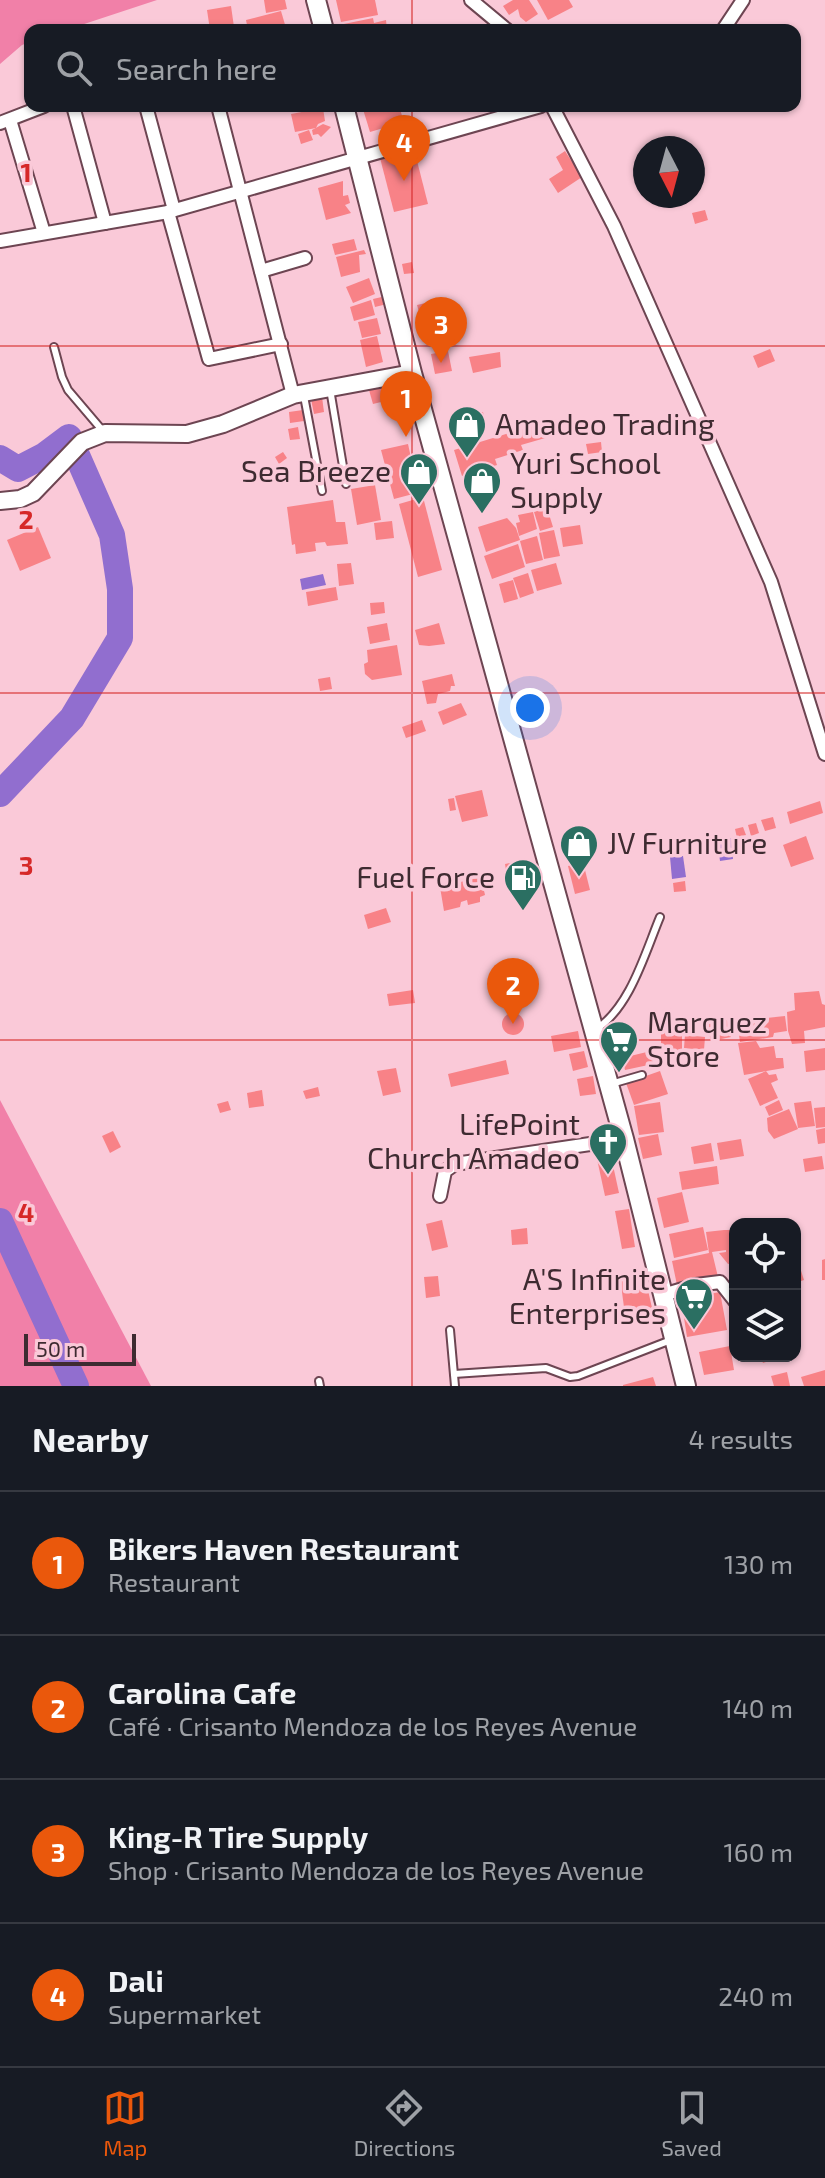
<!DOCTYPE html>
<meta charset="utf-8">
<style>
body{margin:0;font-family:"Exo 2",sans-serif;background:#20242c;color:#f1f3f6}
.controls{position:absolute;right:24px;bottom:24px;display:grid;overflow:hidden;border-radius:16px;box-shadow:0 2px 6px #0004}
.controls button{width:72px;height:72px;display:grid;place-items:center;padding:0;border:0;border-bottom:2px solid #363941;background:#171b24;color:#f1f3f6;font:40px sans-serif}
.compass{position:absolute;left:633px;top:136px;width:72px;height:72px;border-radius:50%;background:#171b24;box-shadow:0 2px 6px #0004;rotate:174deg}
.scale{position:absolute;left:24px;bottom:20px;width:112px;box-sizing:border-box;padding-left:8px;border:4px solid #3e2b31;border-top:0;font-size:22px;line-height:28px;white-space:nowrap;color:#3e2b31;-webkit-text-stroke:6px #fac9d8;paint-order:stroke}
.you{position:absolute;left:530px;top:708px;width:28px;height:28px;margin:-20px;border:6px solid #fff;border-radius:50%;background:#1a73e8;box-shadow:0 0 0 12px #1a73e833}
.badge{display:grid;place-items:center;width:52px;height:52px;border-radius:50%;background:#ea580c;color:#fff;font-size:26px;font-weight:700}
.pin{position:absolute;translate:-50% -66px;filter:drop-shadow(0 2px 4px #0008)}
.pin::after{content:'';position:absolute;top:42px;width:28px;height:24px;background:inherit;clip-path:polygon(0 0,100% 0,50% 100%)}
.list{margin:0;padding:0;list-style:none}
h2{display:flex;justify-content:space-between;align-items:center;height:104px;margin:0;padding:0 32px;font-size:34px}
h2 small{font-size:26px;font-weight:400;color:#9ea1a6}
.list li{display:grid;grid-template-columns:52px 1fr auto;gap:24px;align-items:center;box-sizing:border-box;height:144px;padding:0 32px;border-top:2px solid #363941}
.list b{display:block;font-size:30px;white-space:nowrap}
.list p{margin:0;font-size:26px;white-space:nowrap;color:#9ea1a6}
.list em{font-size:26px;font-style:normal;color:#9ea1a6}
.icon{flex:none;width:44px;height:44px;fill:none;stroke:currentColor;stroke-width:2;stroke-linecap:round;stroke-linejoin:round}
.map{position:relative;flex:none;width:825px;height:1386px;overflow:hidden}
.search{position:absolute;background:#171b24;box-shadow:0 2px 6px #0004;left:24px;right:24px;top:24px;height:88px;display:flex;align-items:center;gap:20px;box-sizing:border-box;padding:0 28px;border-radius:16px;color:#9ea1a6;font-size:30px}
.sheet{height:680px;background:#171b24}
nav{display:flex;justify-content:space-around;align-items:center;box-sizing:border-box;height:112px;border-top:2px solid #363941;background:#171b24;font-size:22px;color:#9ea1a6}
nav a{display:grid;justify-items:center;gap:4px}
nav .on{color:#ea580c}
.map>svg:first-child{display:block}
.forest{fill:#f180a8}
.water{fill:#916ecf}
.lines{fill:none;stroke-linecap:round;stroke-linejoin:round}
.river{stroke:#916ecf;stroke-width:26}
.building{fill:#f88287}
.service-casing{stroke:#6d4552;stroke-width:10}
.minor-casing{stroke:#6d4552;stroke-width:16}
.tertiary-casing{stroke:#6d4552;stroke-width:20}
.secondary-casing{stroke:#6d4552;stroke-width:22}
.service{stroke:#fff;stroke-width:6}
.minor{stroke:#fff;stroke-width:12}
.tertiary{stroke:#fff;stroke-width:16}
.secondary{stroke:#fff;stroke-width:18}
.grid{fill:none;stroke:#d62828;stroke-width:2;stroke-opacity:0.55}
.labels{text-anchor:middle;stroke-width:7;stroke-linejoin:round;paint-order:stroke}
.poi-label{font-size:30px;fill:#3e2b31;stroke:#fac9d8;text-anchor:start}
.grid-label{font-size:26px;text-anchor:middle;font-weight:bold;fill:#d62828;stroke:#fac9d8;stroke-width:7;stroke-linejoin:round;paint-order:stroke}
</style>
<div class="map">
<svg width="825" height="1386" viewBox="0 0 825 1386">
<rect width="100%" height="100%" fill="#fac9d8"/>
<g class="forest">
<path d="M0,0H157L66,30H30V42L22,45L0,64Z"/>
<path d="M0,1100L151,1386H0Z"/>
</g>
<g class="water">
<path d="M323,574L326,585L302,590L300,579Z"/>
<path d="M731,838L733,859L720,861L717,839Z"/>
<path d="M683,856L686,877L672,879L670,857Z"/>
</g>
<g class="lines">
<g class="river">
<path d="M0,458L18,469L45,455L69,437L112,535L120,589V638L72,718L0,794"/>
<path d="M0,1221L76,1386"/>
</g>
</g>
<g class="building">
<path d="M264,0H285L287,9L266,13Z"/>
<path d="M336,0H375L378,15L341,22Z"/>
<path d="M513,0H529L538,14L526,22L520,17L518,9L509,15L503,6Z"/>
<path d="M537,0H569L573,7L548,20Z"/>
<path d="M231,6L234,27L210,30L207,10Z"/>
<path d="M281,11L286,28L248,30L246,20Z"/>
<path d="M373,18L374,23L386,20L387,30H341L339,25Z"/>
<path d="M285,106H302V109L286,112Z"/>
<path d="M362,106H399L404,122L370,132Z"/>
<path d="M323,108L325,121L318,124L316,128L295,132L291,114Z"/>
<path d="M323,124L331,127L321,137L318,134L313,135L312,130Z"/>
<path d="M309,130L313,140L301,144L298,134Z"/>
<path d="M414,149L428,204L394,212L380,158Z"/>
<path d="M565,151L582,177L558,193L549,179L563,170L556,157Z"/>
<path d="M343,181V196L348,195L350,203L345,205L351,213L326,220L318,188Z"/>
<path d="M705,210L708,220L695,224L692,213Z"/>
<path d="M354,239L357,250L335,255L332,244Z"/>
<path d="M364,250L366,254L359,255L360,272L341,277L336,257Z"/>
<path d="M412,262L414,273L404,274L402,264Z"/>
<path d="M369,278L375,294L353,303L346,287Z"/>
<path d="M386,296L387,304L375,307L373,299Z"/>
<path d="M371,300L375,315L354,321L350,307Z"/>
<path d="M434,301L441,326L424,331L417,305Z"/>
<path d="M377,318L381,334L362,338L358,322Z"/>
<path d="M377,336L383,362L366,367L360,340Z"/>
<path d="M770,349L775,361L758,368L753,356Z"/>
<path d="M448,351L452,371L435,374L431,354Z"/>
<path d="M500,352L501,367L473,373L469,357Z"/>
<path d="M405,381L409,395L373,404L369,390Z"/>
<path d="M322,397L324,412L314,414L311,399Z"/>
<path d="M303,410L304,421L290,423L289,412Z"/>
<path d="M483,412L486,426L467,430L464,416Z"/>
<path d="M555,419L559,434L521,445L523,450L495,459L497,465L462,476L454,450Z"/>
<path d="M298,427L300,439L290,440L288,429Z"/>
<path d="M601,442L602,452L588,454L586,444Z"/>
<path d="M408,444L413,467L425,463L432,489L394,499L381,450Z"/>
<path d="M283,452L287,458L279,464L275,457Z"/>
<path d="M375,485L381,520L357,525L351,489Z"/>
<path d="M423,497L442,570L418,577L399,504Z"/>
<path d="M333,500L336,522H345L348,544L327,546L325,542L315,543L316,551L296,554L295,544L292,545L287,507Z"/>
<path d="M547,508L553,527L540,531L534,512Z"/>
<path d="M533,512L537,529L519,536L516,523L520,522L518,515Z"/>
<path d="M507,518L516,528L520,540L486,552L478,527Z"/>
<path d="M392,521L394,538L376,540L374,523Z"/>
<path d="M580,525L583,544L563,547L560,528Z"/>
<path d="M38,527L51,558L20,571L7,540Z"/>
<path d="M554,530L560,556L544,559L539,533Z"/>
<path d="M537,536L543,560L526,564L520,541Z"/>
<path d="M518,544L525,567L492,579L484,556Z"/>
<path d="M351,563L354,584L339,586L337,564Z"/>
<path d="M556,563L562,584L537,591L531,570Z"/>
<path d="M528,573L534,593L520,598L513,578Z"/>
<path d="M513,580L518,599L504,603L499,584Z"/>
<path d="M336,587L338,600L308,606L306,592Z"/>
<path d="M384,602L385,613L371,615L370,603Z"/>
<path d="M387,623L390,640L370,644L367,627Z"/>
<path d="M439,623L445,644L429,646L419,645L415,630Z"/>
<path d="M397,645L402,675L372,680L365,674L364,664L368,662L367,650Z"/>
<path d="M452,674L455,686H451L450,691L438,694L436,703L427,704L422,681Z"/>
<path d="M330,677L332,689L320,691L318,679Z"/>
<path d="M461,703L467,715L443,725L438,712Z"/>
<path d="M422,720L426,731L406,738L402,727Z"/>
<path d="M482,790L488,816L462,822L455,796Z"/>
<path d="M454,798L456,810L450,811L448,799Z"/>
<path d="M820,801L823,813L790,824L787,812Z"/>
<path d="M773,817L776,828L765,831L761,820Z"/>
<path d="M756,823L759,833L751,836L748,825Z"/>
<path d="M743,827L746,835L737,838L735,829Z"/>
<path d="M806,836L814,859L791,867L783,845Z"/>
<path d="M520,861L523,873L507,876L505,864Z"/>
<path d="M583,862L590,890L575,894L568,866Z"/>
<path d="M481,877L485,895L480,897V902L468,905L467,900L461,902L460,907L444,911L440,887Z"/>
<path d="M685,881L686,891L674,892L673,883Z"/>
<path d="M386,908L391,922L368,929L364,915Z"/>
<path d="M413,990L415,1003L389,1006L387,994Z"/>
<path d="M819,991L822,1004L825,1005V1027L804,1031L805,1043L792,1044L788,1031L787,1012L795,1010L794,993Z"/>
<circle cx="513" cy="1024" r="11"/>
<path d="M785,1016L787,1031L774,1033L773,1037L740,1042L737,1021Z"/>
<path d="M727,1020L731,1037L711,1041L707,1024Z"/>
<rect x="661" y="1027" width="21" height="26"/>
<path d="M578,1031L581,1047L554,1052L551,1036Z"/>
<path d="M685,1035L705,1037L704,1050L684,1048Z"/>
<path d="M756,1041L760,1048L774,1046L776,1058H783L784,1068L744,1075L738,1043Z"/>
<path d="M825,1048V1070L806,1072L804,1051Z"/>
<path d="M584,1051L588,1067L573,1071L569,1054Z"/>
<path d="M651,1051L653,1064L625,1070L622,1058Z"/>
<path d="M506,1060L509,1074L451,1087L448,1074Z"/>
<path d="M396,1068L401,1092L383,1096L377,1071Z"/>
<path d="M660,1071L668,1094L634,1105L626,1083Z"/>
<path d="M766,1071L769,1075L776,1074L778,1080L771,1083L778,1098L760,1106L748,1079Z"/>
<path d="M593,1076L596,1094L580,1096L577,1079Z"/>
<path d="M318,1087L320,1096L306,1099L303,1091Z"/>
<path d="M262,1090L264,1106L249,1108L247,1093Z"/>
<path d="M779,1100L783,1110L769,1116L765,1107Z"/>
<path d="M228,1101L231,1110L220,1113L217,1104Z"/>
<path d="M811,1101L815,1126L798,1128L794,1103Z"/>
<path d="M660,1102L664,1132L639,1135L634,1106Z"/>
<path d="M825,1107V1127L816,1128L814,1108Z"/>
<path d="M789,1109L798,1129L774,1139L768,1131L767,1118Z"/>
<path d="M825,1128V1143L818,1144L816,1130Z"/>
<path d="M113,1131L121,1147L110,1153L102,1136Z"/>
<path d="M658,1134L662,1155L643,1159L638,1138Z"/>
<path d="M741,1139L744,1156L720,1160L717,1143Z"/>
<path d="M711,1143L714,1161L694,1164L691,1147Z"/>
<path d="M611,1156L619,1193L605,1196L597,1159Z"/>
<path d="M822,1156L824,1169L805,1172L803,1159Z"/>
<path d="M717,1166L719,1184L682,1190L679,1172Z"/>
<path d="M682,1192L689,1222L664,1228L657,1198Z"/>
<path d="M629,1209L635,1247L622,1249L615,1211Z"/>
<path d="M442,1220L448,1247L432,1251L426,1224Z"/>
<path d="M703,1227L708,1250L674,1258L669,1234Z"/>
<path d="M527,1228L528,1244L512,1245L511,1230Z"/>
<path d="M724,1230H735V1263L728,1264L719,1253L726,1252V1250L712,1252L718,1277L677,1285L672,1261L709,1253L706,1232Z"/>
<path d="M795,1252L804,1280L795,1283Z"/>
<path d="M825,1259V1280H822V1260Z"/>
<path d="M644,1273L653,1312L625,1315L620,1277Z"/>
<path d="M438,1276L440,1296L426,1298L424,1277Z"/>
<path d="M720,1292L727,1330L687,1337L681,1299Z"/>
<path d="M730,1346L734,1370L704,1375L699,1352Z"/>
<path d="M760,1356H781V1357L763,1363Z"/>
<path d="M825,1370V1386H804L801,1377Z"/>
<path d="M787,1372L790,1386H774L771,1376Z"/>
<path d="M653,1377L656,1386H623V1385Z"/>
</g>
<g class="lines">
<g class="service-casing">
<g id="service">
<path d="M54,347L62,377L68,390L102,430"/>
<path d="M330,389L346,484"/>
<path d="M304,396L322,491"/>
<path d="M595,1030C630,1008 645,953 660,917"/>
<path d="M611,1084L642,1075"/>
<path d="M450,1330L455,1386"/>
<path d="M454,1374L546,1368L570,1377L578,1376L671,1340"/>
<path d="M319,1381L320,1386"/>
</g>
</g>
<g class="minor-casing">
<g id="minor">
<path d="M471,0L507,30"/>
<path d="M723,30L743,0"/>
<path d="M73,106L105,223"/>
<path d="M146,106L174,210"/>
<path d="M218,106L293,395"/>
<path d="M552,106L614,226L771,582L825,754"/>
<path d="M10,120L44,233"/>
<path d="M0,123L44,106"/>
<path d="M168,212L209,359L281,344"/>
<path d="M0,241L168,212L541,106"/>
<path d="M261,271L305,258"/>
<path d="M440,1196L445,1171L455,1164L624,1139"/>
<path d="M663,1295L696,1285L720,1282L735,1301"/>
</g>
</g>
<g class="tertiary-casing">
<path id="tertiary" d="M0,501L20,499L33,493L82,442L105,433L187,434L223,424L293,395L412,373"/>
</g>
<g class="secondary-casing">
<g id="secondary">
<path d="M316,0L324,30"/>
<path d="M344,106L412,373L624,1139L686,1386"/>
</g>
</g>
<use href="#service" class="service"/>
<use href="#minor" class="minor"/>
<use href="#tertiary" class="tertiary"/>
<use href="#secondary" class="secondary"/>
</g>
<path class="grid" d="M412,0V30M412,106V1386M0,346H825M0,693H825M0,1040H825"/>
<defs>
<g id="shop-pin" transform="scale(2)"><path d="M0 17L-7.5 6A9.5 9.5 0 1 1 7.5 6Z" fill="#2b6f62" stroke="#fac9d8"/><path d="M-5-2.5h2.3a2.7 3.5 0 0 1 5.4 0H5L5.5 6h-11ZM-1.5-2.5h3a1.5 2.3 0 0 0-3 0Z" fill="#fff"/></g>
<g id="fuel-pin" transform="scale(2)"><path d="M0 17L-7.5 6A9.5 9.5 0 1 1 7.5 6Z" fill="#2b6f62" stroke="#fac9d8"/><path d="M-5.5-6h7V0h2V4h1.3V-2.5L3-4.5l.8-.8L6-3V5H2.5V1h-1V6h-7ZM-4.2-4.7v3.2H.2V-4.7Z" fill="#fff"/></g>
<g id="supermarket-pin" transform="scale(2)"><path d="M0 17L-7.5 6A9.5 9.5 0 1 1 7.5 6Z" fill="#2b6f62" stroke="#fac9d8"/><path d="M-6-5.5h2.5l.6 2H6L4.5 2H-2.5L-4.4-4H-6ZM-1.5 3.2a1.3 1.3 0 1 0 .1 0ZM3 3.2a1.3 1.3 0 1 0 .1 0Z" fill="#fff"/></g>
<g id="church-pin" transform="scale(2)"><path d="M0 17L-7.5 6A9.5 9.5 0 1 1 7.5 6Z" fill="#2b6f62" stroke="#fac9d8"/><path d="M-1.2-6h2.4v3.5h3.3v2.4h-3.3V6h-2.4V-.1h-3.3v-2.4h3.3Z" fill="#fff"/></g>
</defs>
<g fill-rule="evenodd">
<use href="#shop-pin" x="467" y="425"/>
<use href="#shop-pin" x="419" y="472"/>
<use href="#shop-pin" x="482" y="481"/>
<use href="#shop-pin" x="579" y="844"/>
<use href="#fuel-pin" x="523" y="878"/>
<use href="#supermarket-pin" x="619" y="1040"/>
<use href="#church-pin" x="608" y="1142"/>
<use href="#supermarket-pin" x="694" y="1297"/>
</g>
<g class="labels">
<g class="poi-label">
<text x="495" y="435">Amadeo Trading</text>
<text x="510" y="474">Yuri School<tspan x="510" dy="34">Supply</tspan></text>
<text x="391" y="482" text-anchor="end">Sea Breeze</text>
<text x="607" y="854">JV Furniture</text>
<text x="495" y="888" text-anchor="end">Fuel Force</text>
<text x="647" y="1033">Marquez<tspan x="647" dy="34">Store</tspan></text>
<text x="580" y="1135" text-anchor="end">LifePoint<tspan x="580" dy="34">Church Amadeo</tspan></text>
<text x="666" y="1290" text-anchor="end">A'S Infinite<tspan x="666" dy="34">Enterprises</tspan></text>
</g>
</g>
<g class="grid-label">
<text x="26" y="182">1</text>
<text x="26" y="529">2</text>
<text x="26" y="875">3</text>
<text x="26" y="1222">4</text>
</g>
</svg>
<div class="controls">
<button><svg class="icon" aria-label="locate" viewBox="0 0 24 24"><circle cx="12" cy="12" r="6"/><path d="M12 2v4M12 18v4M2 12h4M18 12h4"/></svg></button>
<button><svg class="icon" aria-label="layers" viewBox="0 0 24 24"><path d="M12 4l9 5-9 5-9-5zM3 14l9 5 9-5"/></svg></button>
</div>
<svg class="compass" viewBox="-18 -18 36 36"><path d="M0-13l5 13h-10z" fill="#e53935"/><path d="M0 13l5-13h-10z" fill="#9ea1a6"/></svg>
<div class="scale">50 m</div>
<div class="you"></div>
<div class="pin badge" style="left:406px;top:437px">1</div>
<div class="pin badge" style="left:513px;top:1024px">2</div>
<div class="pin badge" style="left:441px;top:363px">3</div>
<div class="pin badge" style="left:404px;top:181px">4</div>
<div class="search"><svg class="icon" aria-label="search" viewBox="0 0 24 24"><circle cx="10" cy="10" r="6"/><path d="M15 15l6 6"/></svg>Search here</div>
</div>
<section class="sheet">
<h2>Nearby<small>4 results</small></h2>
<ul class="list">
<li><span class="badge">1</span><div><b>Bikers Haven Restaurant</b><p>Restaurant</p></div><em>130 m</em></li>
<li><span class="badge">2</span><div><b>Carolina Cafe</b><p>Café · Crisanto Mendoza de los Reyes Avenue</p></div><em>140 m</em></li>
<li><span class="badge">3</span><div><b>King-R Tire Supply</b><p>Shop · Crisanto Mendoza de los Reyes Avenue</p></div><em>160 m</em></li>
<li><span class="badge">4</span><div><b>Dali</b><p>Supermarket</p></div><em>240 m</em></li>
</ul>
</section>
<nav>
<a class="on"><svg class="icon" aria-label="map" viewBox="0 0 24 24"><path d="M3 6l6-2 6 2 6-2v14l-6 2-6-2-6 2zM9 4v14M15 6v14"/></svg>Map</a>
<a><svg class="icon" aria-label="directions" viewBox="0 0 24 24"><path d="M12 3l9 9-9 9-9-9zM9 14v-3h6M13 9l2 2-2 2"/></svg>Directions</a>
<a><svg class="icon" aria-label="saved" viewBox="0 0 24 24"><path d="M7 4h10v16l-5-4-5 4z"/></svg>Saved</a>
</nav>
